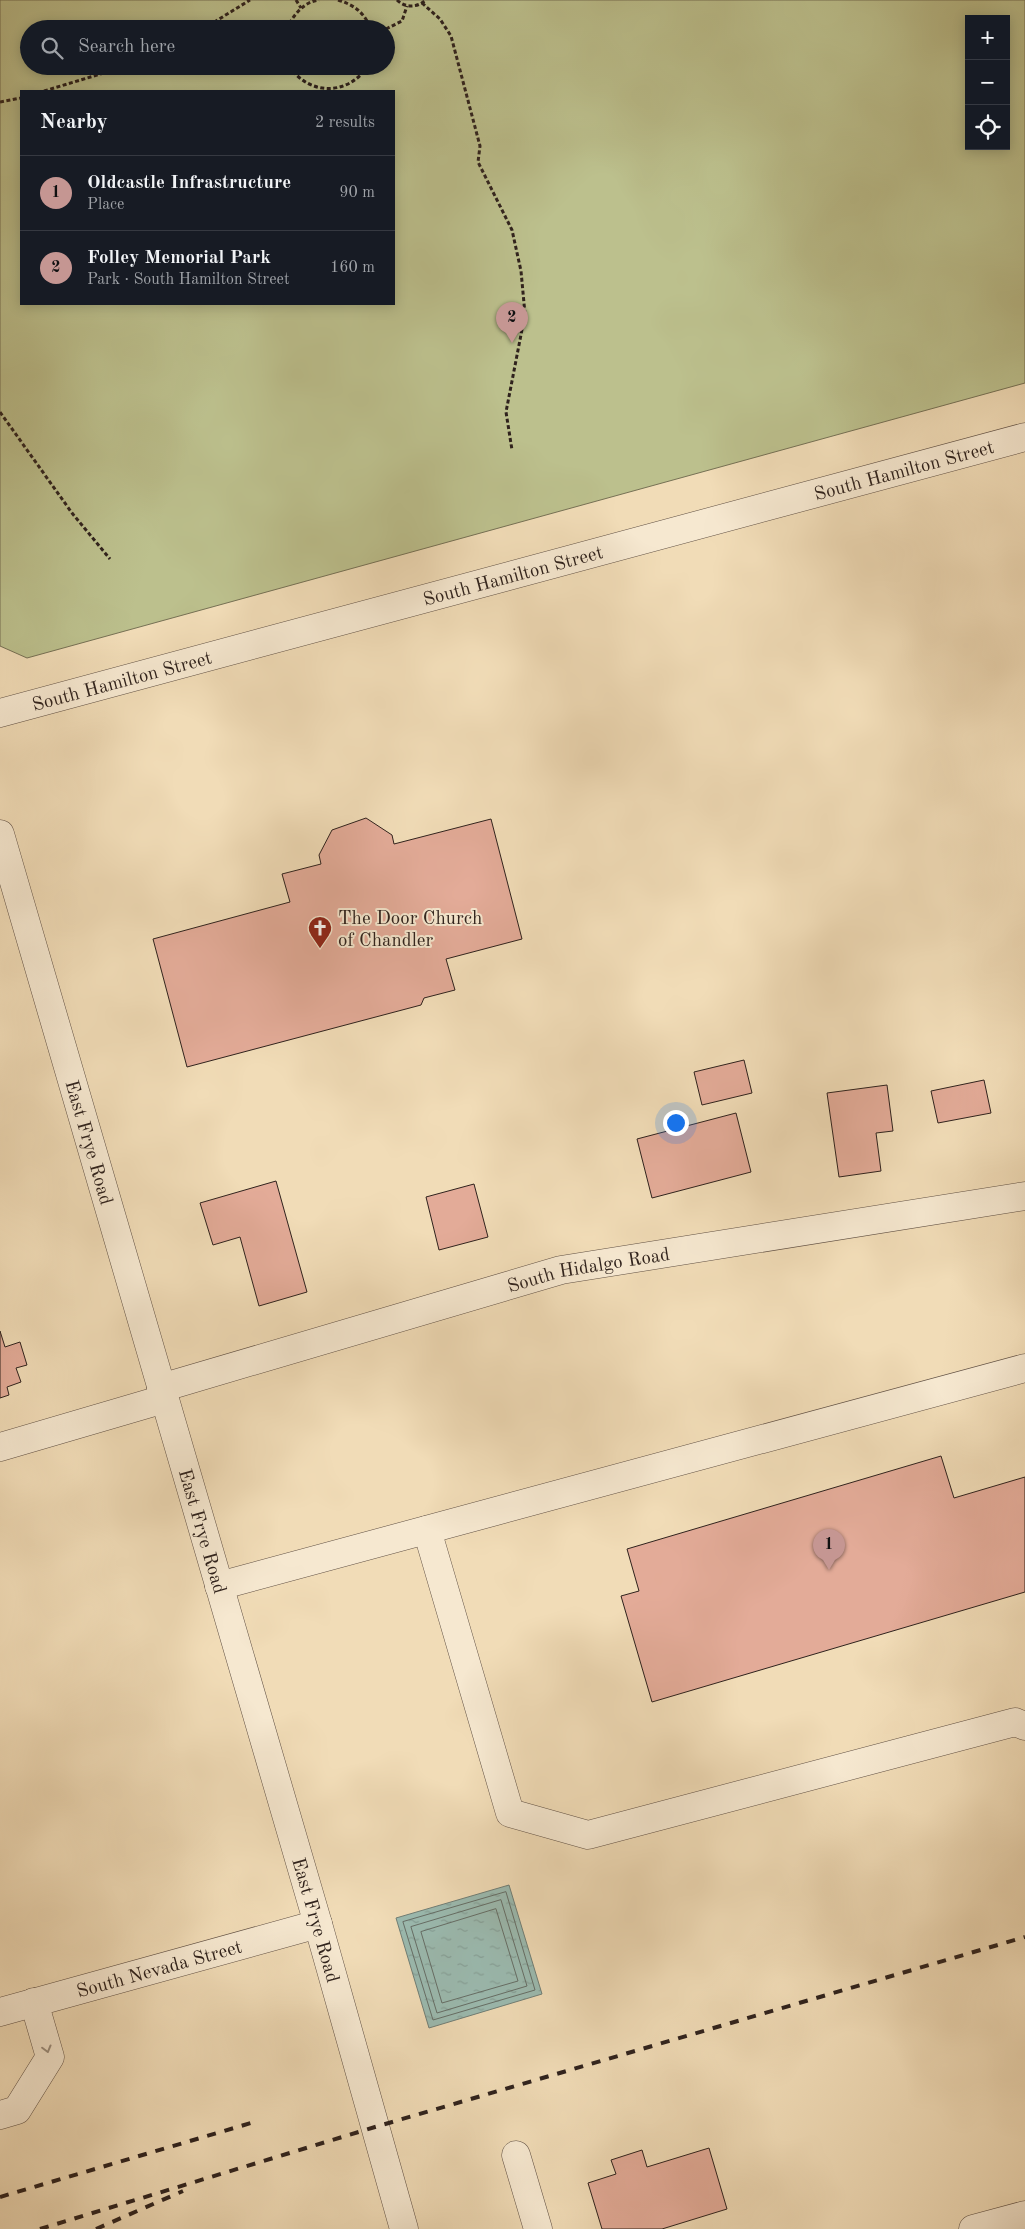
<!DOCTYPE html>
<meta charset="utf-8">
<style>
body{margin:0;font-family:"Old Standard TT",serif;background:#20242c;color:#f1f3f6}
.controls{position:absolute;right:15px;top:15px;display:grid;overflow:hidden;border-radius:0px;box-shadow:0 2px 12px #0003}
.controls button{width:45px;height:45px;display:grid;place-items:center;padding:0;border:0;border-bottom:1px solid #363941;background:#171b24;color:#f1f3f6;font:25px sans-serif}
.you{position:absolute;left:675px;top:1122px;width:18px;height:18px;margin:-12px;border:4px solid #fff;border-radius:50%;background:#1a73e8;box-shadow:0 0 0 8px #1a73e833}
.badge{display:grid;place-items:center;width:32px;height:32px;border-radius:50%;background:#c59692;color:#111;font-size:16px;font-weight:700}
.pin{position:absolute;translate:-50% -41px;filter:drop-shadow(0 1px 2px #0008)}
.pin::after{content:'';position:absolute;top:26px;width:18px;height:15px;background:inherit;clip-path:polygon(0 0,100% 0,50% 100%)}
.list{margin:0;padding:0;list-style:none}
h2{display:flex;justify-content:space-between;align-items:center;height:65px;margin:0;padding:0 20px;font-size:21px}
h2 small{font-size:16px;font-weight:400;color:#9ea1a6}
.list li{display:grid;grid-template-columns:32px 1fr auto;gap:15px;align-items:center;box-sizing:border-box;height:75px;padding:0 20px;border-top:1px solid #363941}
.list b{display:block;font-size:19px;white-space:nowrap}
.list p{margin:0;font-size:16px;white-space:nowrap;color:#9ea1a6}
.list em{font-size:16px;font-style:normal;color:#9ea1a6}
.icon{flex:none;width:28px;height:28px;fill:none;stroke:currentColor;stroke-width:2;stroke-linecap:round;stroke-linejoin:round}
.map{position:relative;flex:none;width:1025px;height:2229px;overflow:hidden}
.search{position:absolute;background:#171b24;box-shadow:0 2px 12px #0003;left:20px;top:20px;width:375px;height:55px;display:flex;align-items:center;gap:12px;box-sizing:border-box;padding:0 18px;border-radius:28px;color:#9ea1a6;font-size:19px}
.panel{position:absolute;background:#171b24;box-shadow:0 2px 12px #0003;left:20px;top:90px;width:375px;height:215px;border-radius:0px}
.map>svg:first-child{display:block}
.park{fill:#bcc08d;stroke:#767155;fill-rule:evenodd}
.water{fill:url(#water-ripples);stroke:#707e76}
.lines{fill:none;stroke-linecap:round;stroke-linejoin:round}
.shore{stroke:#656e67;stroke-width:1}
.building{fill:#e3ab98;stroke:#2f221d}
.minor-casing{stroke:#605044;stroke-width:29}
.path{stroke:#2f221d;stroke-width:3;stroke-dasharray:4 2.5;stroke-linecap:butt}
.minor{stroke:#f6e8d0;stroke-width:28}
.rail{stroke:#2f221d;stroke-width:4;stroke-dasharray:9 9;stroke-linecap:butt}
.oneway{stroke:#9c8f7f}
.labels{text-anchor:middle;stroke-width:4;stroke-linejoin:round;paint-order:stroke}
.street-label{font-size:19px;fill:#2f221d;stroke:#f6e8d0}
.poi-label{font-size:19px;fill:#2f221d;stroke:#f6e8d0;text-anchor:start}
</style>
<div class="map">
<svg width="1025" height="2229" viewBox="0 0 1025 2229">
<defs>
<pattern id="water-ripples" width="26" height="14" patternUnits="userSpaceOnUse" patternTransform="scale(1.25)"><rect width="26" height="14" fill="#9bbbb1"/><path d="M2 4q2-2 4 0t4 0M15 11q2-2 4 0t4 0" fill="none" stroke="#86a098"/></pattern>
</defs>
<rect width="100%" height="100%" fill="#f1dcb7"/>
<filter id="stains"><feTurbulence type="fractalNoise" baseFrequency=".004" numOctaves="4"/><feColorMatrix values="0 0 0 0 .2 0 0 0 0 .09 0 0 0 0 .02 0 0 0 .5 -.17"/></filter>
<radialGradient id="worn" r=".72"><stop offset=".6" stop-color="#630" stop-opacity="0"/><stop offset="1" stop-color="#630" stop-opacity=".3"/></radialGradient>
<path class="park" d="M0,0H1025V383L27,658L0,646ZM969,19H1006V146H969ZM29,29H386V66H29ZM394,91V304H21V91Z"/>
<path class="water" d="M509,1885L542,1994L429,2028L396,1918Z"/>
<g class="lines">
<g class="shore">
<path d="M506,1892L535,1990L433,2020L403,1922Z"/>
<path d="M501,1900L527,1986L437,2013L411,1927Z"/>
<path d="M496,1909L518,1981L442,2003L421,1932Z"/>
</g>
</g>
<g class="building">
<path d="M366,818L392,835L394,844L491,819L522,939L446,959L455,990L424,998L421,1005L187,1067L153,939L290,902L282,874L321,864L319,855L332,830Z"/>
<path d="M744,1060L752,1093L702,1105L694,1072Z"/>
<path d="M984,1080L991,1113L938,1123L931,1091Z"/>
<path d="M887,1085L893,1131L876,1133L881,1171L839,1177L827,1093Z"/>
<path d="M736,1113L751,1172L652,1198L637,1139Z"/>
<path d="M276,1181L307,1292L259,1306L240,1237L213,1245L200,1203Z"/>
<path d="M474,1184L488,1237L439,1250L426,1197Z"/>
<path d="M0,1331L5,1347L20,1342L27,1365L16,1368L21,1382L7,1387L9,1395L0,1398Z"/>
<path d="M941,1456L954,1498L1025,1477V1592L652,1702L621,1596L639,1591L627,1549Z"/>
<path d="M709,2148L727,2209L662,2229H602L588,2183L616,2174L611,2160L642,2150L647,2167Z"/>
</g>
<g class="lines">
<g class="minor-casing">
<g id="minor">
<path id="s1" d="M0,713L1025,437"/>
<path id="s2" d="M0,834L318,1924L404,2229"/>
<path id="s3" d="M161,1388L561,1270L1025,1196"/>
<path d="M0,1447L164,1399"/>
<path d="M427,1530L510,1813L588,1835L1015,1722L1025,1726"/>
<path d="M219,1586L1025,1368"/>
<path id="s4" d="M0,2012L318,1924"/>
<path d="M0,2115L17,2110L50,2057L34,2002"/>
<path d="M516,2155L538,2229"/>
<path d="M973,2229L1025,2215"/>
</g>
</g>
<g class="path">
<path d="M296,0L301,8"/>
<path d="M338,0C354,5 364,12 371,29"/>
<path d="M397,0C405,8 417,8 426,0"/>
<path d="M422,3L440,19L451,36L480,146L478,162L512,230L521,271L525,314L506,412L512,450"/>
<path d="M203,29L250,0"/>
<path d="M286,29C294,15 303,2 319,0"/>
<path d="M386,29L402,21L407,6"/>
<path d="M289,66C309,96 348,96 368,66"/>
<path d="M44,91L127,66"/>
<path d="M0,102L21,98"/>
<path d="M0,412L72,513L110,559"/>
</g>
<use href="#minor" class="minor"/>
<g class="rail">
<path d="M0,2197L251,2123"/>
<path d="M40,2229L375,2127L1025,1937"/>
<path d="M96,2229L183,2191"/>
</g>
</g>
<defs><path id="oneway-chevron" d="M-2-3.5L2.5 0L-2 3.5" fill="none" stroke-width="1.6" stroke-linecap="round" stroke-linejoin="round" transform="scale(1.25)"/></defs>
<use class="oneway" href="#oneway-chevron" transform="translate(47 2049) rotate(75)"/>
<defs>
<g id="church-pin" transform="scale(1.25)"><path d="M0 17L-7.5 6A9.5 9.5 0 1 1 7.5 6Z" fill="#8f2418" stroke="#f6e8d0"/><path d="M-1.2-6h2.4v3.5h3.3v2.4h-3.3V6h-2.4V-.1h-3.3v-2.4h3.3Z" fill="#fff"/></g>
</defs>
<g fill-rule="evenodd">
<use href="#church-pin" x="320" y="928"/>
</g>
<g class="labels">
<g class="street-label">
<text dy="7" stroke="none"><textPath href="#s1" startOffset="936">South Hamilton Street</textPath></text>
<text dy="7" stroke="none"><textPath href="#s1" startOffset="531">South Hamilton Street</textPath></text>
<text dy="7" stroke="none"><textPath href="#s1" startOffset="126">South Hamilton Street</textPath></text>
<text dy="7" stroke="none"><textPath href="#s2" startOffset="321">East Frye Road</textPath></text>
<text dy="7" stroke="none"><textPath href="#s3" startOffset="444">South Hidalgo Road</textPath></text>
<text dy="7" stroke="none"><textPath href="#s2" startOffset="726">East Frye Road</textPath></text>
<text dy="7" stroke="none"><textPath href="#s2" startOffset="1131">East Frye Road</textPath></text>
<text dy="7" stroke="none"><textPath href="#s4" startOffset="165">South Nevada Street</textPath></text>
</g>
<g class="poi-label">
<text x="338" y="924">The Door Church<tspan x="338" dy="22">of Chandler</tspan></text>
</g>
</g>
<rect width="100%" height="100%" filter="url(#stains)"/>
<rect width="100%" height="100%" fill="url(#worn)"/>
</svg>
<div class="controls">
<button>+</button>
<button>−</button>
<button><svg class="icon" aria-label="locate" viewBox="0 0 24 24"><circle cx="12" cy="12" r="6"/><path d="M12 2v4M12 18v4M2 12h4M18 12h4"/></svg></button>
</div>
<div class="you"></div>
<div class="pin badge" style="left:829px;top:1570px">1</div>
<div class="pin badge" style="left:512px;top:343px">2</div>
<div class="search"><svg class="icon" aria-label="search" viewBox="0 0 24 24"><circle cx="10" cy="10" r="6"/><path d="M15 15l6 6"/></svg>Search here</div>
<section class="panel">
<h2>Nearby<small>2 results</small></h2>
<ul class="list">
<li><span class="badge">1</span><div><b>Oldcastle Infrastructure</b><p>Place</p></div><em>90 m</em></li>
<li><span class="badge">2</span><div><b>Folley Memorial Park</b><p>Park · South Hamilton Street</p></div><em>160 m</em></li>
</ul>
</section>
</div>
